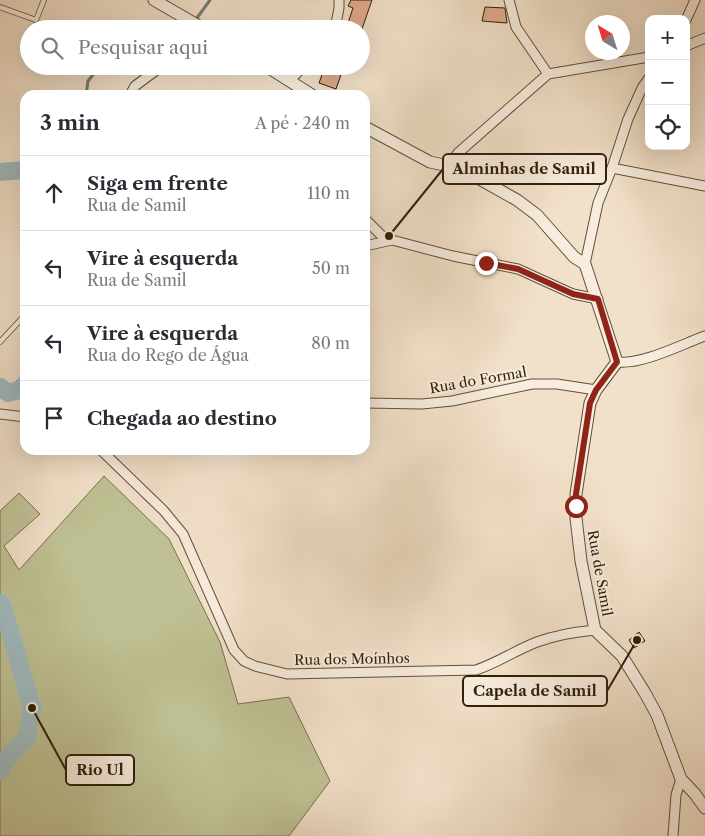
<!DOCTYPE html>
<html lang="pt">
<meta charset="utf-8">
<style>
body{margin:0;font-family:"Libre Caslon Text",serif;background:#f2f2f3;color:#2b2b33}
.controls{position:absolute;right:15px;top:15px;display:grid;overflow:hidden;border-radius:10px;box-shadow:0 5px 20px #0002}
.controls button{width:45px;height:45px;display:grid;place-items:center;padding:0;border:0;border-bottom:1px solid #e1e1e2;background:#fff;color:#2b2b33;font:25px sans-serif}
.compass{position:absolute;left:585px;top:15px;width:45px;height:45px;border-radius:50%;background:#fff;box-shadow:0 5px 20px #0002;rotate:322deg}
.stop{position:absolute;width:15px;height:15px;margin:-11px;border:4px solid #8f2418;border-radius:50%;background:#fff}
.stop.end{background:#8f2418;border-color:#fff;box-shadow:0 1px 5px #0008}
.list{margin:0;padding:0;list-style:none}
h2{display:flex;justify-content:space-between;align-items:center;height:65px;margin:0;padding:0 20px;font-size:21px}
h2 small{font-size:16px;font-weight:400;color:#7c7c81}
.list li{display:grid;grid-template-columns:32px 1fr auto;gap:15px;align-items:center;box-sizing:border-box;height:75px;padding:0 20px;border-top:1px solid #e1e1e2}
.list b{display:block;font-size:19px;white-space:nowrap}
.list p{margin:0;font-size:16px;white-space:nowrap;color:#7c7c81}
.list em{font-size:16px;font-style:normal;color:#7c7c81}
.icon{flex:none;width:28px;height:28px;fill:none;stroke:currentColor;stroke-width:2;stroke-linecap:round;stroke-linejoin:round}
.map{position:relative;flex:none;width:705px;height:836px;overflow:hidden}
.search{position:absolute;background:#fff;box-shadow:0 5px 20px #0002;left:20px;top:20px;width:350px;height:55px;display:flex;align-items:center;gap:12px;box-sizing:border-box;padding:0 18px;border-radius:28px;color:#7c7c81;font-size:19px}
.panel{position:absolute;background:#fff;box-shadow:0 5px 20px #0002;left:20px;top:90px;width:350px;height:365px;border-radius:15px}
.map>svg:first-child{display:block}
.green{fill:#bfc194;stroke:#78704e}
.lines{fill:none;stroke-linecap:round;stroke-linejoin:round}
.stream{stroke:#737d76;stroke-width:3}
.river{stroke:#9fbbc0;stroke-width:18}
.building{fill:#e0ab8f;stroke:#301f08}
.service-casing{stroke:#605038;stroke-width:6}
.minor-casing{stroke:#605038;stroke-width:11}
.tertiary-casing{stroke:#605038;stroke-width:13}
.service{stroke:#f7ecdd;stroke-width:4.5}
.minor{stroke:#f7ecdd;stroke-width:9}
.tertiary{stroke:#f7ecdd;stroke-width:11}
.route{stroke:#8f2418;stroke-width:6}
.labels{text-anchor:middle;stroke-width:4;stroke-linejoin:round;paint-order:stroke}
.street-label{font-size:14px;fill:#301f08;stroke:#f7ecdd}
.leader{fill:none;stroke:#301f08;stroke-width:2}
.callout-dot{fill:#301f08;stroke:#f7ecdd;stroke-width:2}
.callout{fill:#f7ecdd;stroke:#301f08;stroke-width:2}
.callout-label{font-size:15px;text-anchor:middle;font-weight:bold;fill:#301f08}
</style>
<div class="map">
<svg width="705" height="836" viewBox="0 0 705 836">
<rect width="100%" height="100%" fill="#f2e1ca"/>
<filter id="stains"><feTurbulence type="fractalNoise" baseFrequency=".004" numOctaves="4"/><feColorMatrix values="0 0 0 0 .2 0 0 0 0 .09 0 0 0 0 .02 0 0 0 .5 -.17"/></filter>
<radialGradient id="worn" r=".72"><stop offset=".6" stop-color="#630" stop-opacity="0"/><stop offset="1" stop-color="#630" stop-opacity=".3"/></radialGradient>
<path class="green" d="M104,476L169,539L220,642L238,704L289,697L330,781L289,836H0V511L19,493L40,514L4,546L19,570Z"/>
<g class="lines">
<g class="stream">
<path d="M189,29L210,0"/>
<path d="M86,95L88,81L100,66"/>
</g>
<g class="river">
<path d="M0,172L25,170"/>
<path d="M0,387L8,393L19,390L25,384"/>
<path d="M0,603L3,607L32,708L27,738L5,760L0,771"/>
</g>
</g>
<g class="building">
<path d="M351,0H372L362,29H346L353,8L348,6Z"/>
<path d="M485,7L505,8L507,23L482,21Z"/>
<path d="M330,66H344L336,89L319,83L323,72L327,74Z"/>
<path d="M639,632L645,641L634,648L629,640Z"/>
</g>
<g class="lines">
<g class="service-casing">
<g id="service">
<path d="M0,7L36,20L44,0"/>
<path d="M0,342L25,315"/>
</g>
</g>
<g class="minor-casing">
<g id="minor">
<path d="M509,0L516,27L548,74"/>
<path d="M686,20L695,0"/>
<path d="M335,29L339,8V0"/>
<path d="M686,46L705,38"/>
<path d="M289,81L304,66"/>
<path d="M130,95L135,86L162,66"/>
<path d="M449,166L458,153L548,74L649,57"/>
<path d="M612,168L705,186"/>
<path d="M365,219L381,235L392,240L453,256L518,269L573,294L598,299"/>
<path d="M365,246L392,240"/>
<path d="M585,264L598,203L612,168L628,119L642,88L649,78"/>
<path d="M617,362C642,365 680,345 705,336"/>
<path d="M365,403L422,404L452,401L532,384H557L596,390"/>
<path d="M0,414L25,417"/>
<path d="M101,450L164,511L183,534L234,650L244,661L255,666L287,674L476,670C497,663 516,650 537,642C556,635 574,632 595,630"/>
<path d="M673,836L676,795L681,779"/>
</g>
</g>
<g class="tertiary-casing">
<g id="tertiary">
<path d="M154,0L204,29"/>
<path d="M266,66L312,95"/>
<path d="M365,127L430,162L449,166L476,177L517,200L537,215L574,257L585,264L617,362L596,390L590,403L576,494V518L581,561L595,630L622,656L645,693L657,715L681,779L695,794L705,808"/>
</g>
</g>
<use href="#service" class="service"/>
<use href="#minor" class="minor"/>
<use href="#tertiary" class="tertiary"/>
</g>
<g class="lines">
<path class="route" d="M486,263L518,269L573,294L598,299L617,362L596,390L590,403L576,494V506"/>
</g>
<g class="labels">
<g class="street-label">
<text transform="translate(478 380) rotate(-10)" y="5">Rua do Formal</text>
<text transform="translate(600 573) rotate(80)" y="5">Rua de Samil</text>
<text transform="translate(352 659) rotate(-1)" y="5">Rua dos Moínhos</text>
</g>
</g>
<path class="leader" d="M389 236L443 169M637 640L607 691M32 708L66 770"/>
<g class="callout-dot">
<circle cx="389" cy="236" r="5"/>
<circle cx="637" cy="640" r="5"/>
<circle cx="32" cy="708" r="5"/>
</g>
<g class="callout">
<rect x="443" y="154" width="163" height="30" rx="5"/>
<rect x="463" y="676" width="144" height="30" rx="5"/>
<rect x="66" y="755" width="68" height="30" rx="5"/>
</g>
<g class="callout-label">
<text x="524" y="174">Alminhas de Samil</text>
<text x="535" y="696">Capela de Samil</text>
<text x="100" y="775">Rio Ul</text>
</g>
<rect width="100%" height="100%" filter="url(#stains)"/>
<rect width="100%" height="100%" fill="url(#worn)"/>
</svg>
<div class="controls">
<button>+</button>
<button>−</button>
<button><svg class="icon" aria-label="locate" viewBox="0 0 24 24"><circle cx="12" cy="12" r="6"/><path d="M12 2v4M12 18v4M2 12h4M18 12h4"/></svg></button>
</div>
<svg class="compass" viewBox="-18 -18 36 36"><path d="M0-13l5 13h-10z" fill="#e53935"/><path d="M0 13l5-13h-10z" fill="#7c7c81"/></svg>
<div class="stop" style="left:576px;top:506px"></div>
<div class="stop end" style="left:486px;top:263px"></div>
<div class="search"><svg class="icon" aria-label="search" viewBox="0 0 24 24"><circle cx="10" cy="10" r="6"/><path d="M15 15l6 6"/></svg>Pesquisar aqui</div>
<section class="panel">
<h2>3 min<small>A pé · 240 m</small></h2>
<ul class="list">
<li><svg class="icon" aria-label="ahead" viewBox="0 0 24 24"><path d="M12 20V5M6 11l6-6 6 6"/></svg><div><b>Siga em frente</b><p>Rua de Samil</p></div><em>110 m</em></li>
<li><svg class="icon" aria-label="left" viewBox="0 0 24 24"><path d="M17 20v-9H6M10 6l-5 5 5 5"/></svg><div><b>Vire à esquerda</b><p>Rua de Samil</p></div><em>50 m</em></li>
<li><svg class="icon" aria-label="left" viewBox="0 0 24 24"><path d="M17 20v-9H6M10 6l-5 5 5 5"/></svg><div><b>Vire à esquerda</b><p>Rua do Rego de Água</p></div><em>80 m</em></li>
<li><svg class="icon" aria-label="arrive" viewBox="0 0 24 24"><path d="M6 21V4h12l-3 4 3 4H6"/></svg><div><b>Chegada ao destino</b></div></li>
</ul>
</section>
</div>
